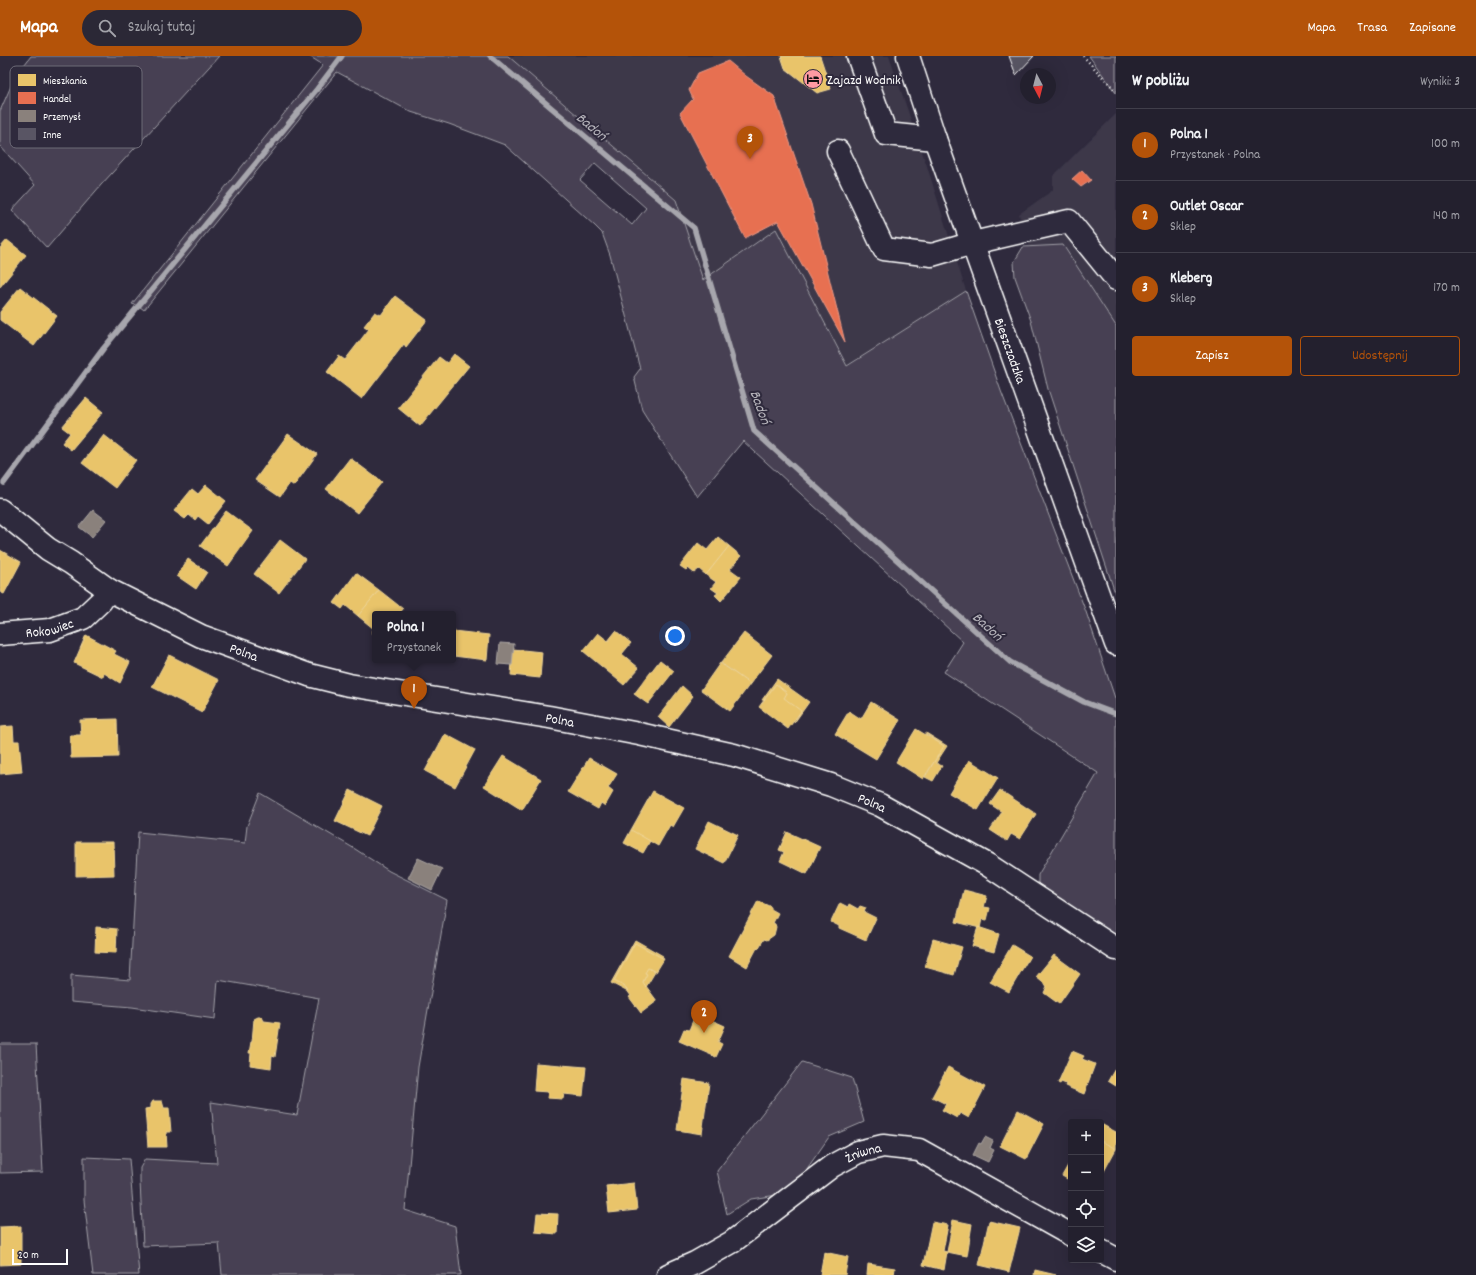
<!DOCTYPE html>
<html lang="pl">
<meta charset="utf-8">
<style>
body{margin:0;font-family:Dekko,sans-serif;background:#2b2836;color:#f1f3f6}
.controls{position:absolute;right:12px;bottom:12px;display:grid;overflow:hidden;border-radius:4px;box-shadow:0 4px 16px #0002}
.controls button{width:36px;height:36px;display:grid;place-items:center;padding:0;border:0;border-bottom:1px solid #403e4a;background:#23202e;color:#f1f3f6;font:20px sans-serif}
.compass{position:absolute;left:1020px;top:12px;width:36px;height:36px;border-radius:50%;background:#23202e;box-shadow:0 4px 16px #0002;rotate:173deg}
.scale{position:absolute;left:12px;bottom:10px;width:56px;box-sizing:border-box;padding-left:4px;border:2px solid #fff;border-top:0;font-size:11px;line-height:14px;white-space:nowrap;color:#fff;-webkit-text-stroke:3px #2f2a3d;paint-order:stroke}
.you{position:absolute;left:675px;top:580px;width:14px;height:14px;margin:-10px;border:3px solid #fff;border-radius:50%;background:#1a73e8;box-shadow:0 0 0 6px #1a73e833}
.badge{display:grid;place-items:center;width:26px;height:26px;border-radius:50%;background:#b45309;color:#fff;font-size:13px;font-weight:700}
.pin{position:absolute;translate:-50% -33px;filter:drop-shadow(0 1px 2px #0008)}
.pin::after{content:'';position:absolute;top:21px;width:14px;height:12px;background:inherit;clip-path:polygon(0 0,100% 0,50% 100%)}
.popup{position:absolute;left:372px;top:555px;width:84px;height:52px;box-sizing:border-box;display:grid;place-content:center;border-radius:4px;background:#23202e;filter:drop-shadow(0 1px 3px #0005);font-size:13px;white-space:nowrap;color:#a3a3aa}
.popup b{font-size:15px;color:#f1f3f6}
.popup::after{content:'';position:absolute;left:50%;top:100%;margin-left:-8px;border:8px solid transparent;border-top-color:#23202e}
.list{margin:0;padding:0;list-style:none}
h2{display:flex;justify-content:space-between;align-items:center;height:52px;margin:0;padding:0 16px;font-size:17px}
h2 small{font-size:13px;font-weight:400;color:#a3a3aa}
.list li{display:grid;grid-template-columns:26px 1fr auto;gap:12px;align-items:center;box-sizing:border-box;height:72px;padding:0 16px;border-top:1px solid #403e4a}
.list b{display:block;font-size:15px;white-space:nowrap}
.list p{margin:0;font-size:13px;white-space:nowrap;color:#a3a3aa}
.list em{font-size:13px;font-style:normal;color:#a3a3aa}
.actions{display:flex;gap:8px;padding:12px 16px}
.actions a{flex:1;padding:9px 0;border:1px solid #b45309;border-radius:4px;text-align:center;font-size:14px;color:#b45309}
.actions .main{background:#b45309;color:#fff}
.icon{flex:none;width:22px;height:22px;fill:none;stroke:currentColor;stroke-width:2;stroke-linecap:round;stroke-linejoin:round}
.map{position:relative;flex:none;width:1116px;height:1219px;overflow:hidden}
header{display:flex;align-items:center;gap:24px;box-sizing:border-box;height:56px;padding:0 20px;background:#b45309;color:#fff}
header strong{font-size:19px}
nav{display:flex;gap:22px;margin-inline-start:auto;font-size:14px}
.search{width:280px;height:36px;background:#2b2836;display:flex;align-items:center;gap:10px;box-sizing:border-box;padding:0 14px;border-radius:22px;color:#a3a3aa;font-size:15px}
main{display:flex}
aside{flex:1;background:#23202e}
.map>svg:first-child{display:block}
.built{fill:#3c3749}
.green{fill:#464152;stroke:#a2a0a8;fill-rule:evenodd}
.homes{fill:#e9c46a;stroke:#f0d697}
.shops{fill:#e76f51;stroke:#ee9a85}
.industry{fill:#8a817c;stroke:#ada7a3}
.lines{fill:none;stroke-linecap:round;stroke-linejoin:round}
.stream{stroke:#a7a6ad;stroke-width:5.5}
.building{fill:#595564;stroke:#fff}
.minor-casing{stroke:#fff;stroke-width:25}
.major-casing{stroke:#fff;stroke-width:25}
.path{stroke:#fff;stroke-width:2.5;stroke-dasharray:1 3;stroke-linecap:butt}
.minor{stroke:#2f2a3d;stroke-width:22}
.major{stroke:#2f2a3d;stroke-width:22}
.labels{text-anchor:middle;stroke-width:4;stroke-linejoin:round;paint-order:stroke}
.poi-label{font-size:14px;fill:#fff;stroke:#2f2a3d;text-anchor:start}
.street-label{font-size:14px;fill:#fff;stroke:#2f2a3d}
.water-label{font-size:15px;font-style:italic;fill:#b6b4bb;stroke:#2f2a3d}
.key{fill:#2f2a3d;stroke:#6d6a77;stroke-width:1}
.key-label{font-size:11px;fill:#fff}
</style>
<header>
<strong>Mapa</strong>
<div class="search"><svg class="icon" aria-label="search" viewBox="0 0 24 24"><circle cx="10" cy="10" r="6"/><path d="M15 15l6 6"/></svg>Szukaj tutaj</div>
<nav><a>Mapa</a><a>Trasa</a><a>Zapisane</a></nav>
</header>
<main>
<div class="map">
<svg width="1116" height="1219" viewBox="0 0 1116 1219">
<rect width="100%" height="100%" fill="#2f2a3d"/>
<filter id="ink" filterUnits="userSpaceOnUse"><feTurbulence type="fractalNoise" baseFrequency=".025" numOctaves="2"/><feDisplacementMap in="SourceGraphic" scale="8" xChannelSelector="R" yChannelSelector="G"/><feConvolveMatrix kernelMatrix="1 2 1 2 8 2 1 2 1" color-interpolation-filters="sRGB"/></filter>
<g filter="url(#ink)">
<g class="built">
<path d="M508,0H889L927,110L966,235L847,310L776,173L703,224L676,144Z"/>
<path d="M1116,58V270L1063,189L1030,191L1019,158L1053,134V120Z"/>
</g>
<g class="green">
<path d="M31,0H219L101,129L47,192L12,154L35,129L0,90V55L15,21Z"/>
<path d="M309,0H508L676,144L703,224L776,173L847,310L966,235L1001,335L1086,556L1116,645V880L1038,831V819L1098,717L944,616L963,586L743,385L697,441L642,354L634,321L640,313L610,199L602,177L595,170L505,89L449,68L411,56L337,16L144,254L139,250L132,248L323,9ZM595,107L646,152L632,169L580,124Z"/>
<path d="M1089,0H1116V37Z"/>
<path d="M1063,189L1116,270V540L1048,333L1031,265L1015,221L1014,206L1023,191Z"/>
<path d="M260,737L355,793L389,815L447,844L418,1011L405,1154L455,1170L461,1219H222L219,1187L143,1190L140,1125V1112L145,1103L217,1107L211,1046L297,1059L319,942L218,924L215,963L132,951L71,946V919L130,924L138,776L245,787L247,770Z"/>
<path d="M0,988H36L43,1116L0,1117Z"/>
<path d="M802,1006L852,1022L864,1066L829,1081L790,1137L751,1143L727,1158L717,1115Z"/>
<path d="M84,1101L129,1103L139,1219H93L84,1144Z"/>
</g>
<g class="homes">
<path d="M781,0H820L831,33L817,37L785,12Z"/>
<path d="M7,184L26,199L0,231V192Z"/>
<path d="M20,231L57,260L34,290L0,264V256Z"/>
<path d="M395,240L427,264L406,291L404,288L362,343L327,316L339,300L345,304L369,273L364,270L375,256L381,259Z"/>
<path d="M454,298L469,310L420,370L398,352L439,301L447,307Z"/>
<path d="M86,342L103,356L71,394L62,387L70,377L62,371Z"/>
<path d="M288,378L317,398L294,430L290,427L280,441L255,424Z"/>
<path d="M104,379L136,404L115,432L82,407Z"/>
<path d="M350,402L382,426L357,457L326,433Z"/>
<path d="M206,429L226,445L208,468L198,460L195,464L189,459L185,463L174,455L192,433L198,438Z"/>
<path d="M226,455L253,475L228,510L200,490Z"/>
<path d="M718,481L729,490L706,519L699,513L694,517L688,512L686,514L680,510L698,487L707,494Z"/>
<path d="M280,484L305,503L279,537L254,518Z"/>
<path d="M729,490L741,500L730,513L741,521L721,545L715,539L718,537L711,532L716,526L706,519Z"/>
<path d="M0,494L21,506L4,538L0,536Z"/>
<path d="M188,503L207,516L196,533L177,520Z"/>
<path d="M356,517L379,534L358,560L345,549L342,553L334,547Z"/>
<path d="M379,534L403,553L399,558H375V579L371,576L374,573L358,560Z"/>
<path d="M453,575L489,579L487,604L453,600Z"/>
<path d="M616,575L631,587L622,598L639,612L624,629L583,595L598,577L608,585Z"/>
<path d="M744,577L772,599L750,628L721,607Z"/>
<path d="M86,579L116,595L114,598L130,606L120,627L104,617L103,621L74,607Z"/>
<path d="M513,593L542,596L540,622L511,619Z"/>
<path d="M169,599L219,624L202,656L152,631Z"/>
<path d="M660,604L674,615L648,648L634,638Z"/>
<path d="M720,607L750,628L730,655L701,634Z"/>
<path d="M777,623L809,646L794,667L801,655L784,642L787,637L776,628L764,644H762Z"/>
<path d="M776,628L787,637L784,642L801,655L788,673L759,651Z"/>
<path d="M682,630L693,640L669,671L658,661Z"/>
<path d="M871,646L900,664L876,703L835,678L849,655L861,663Z"/>
<path d="M117,663L118,701L71,702L70,679H81L80,664Z"/>
<path d="M13,670L14,685H19L22,716L0,718V671Z"/>
<path d="M916,673L944,690L923,723L896,706Z"/>
<path d="M926,677L947,690L936,707L942,710L933,725L925,721L944,690L926,678Z"/>
<path d="M445,678L475,694L455,731L425,715Z"/>
<path d="M503,700L541,723L522,754L484,730Z"/>
<path d="M589,702L617,718L608,732L613,736L605,750L601,747L598,753L568,736Z"/>
<path d="M969,704L998,722L978,754L949,737Z"/>
<path d="M350,734L382,750L367,780L335,765Z"/>
<path d="M1000,734L1036,758L1020,783L1011,778L1007,785L990,774L1002,756L990,748Z"/>
<path d="M653,735L684,752L673,771L670,769L658,790L631,774Z"/>
<path d="M709,765L738,779L724,807L695,793Z"/>
<path d="M631,774L650,785L643,797L624,787Z"/>
<path d="M787,776L820,791L807,818L780,805L784,796L779,794Z"/>
<path d="M76,786H113L114,819L76,820Z"/>
<path d="M964,834L987,840L984,851L990,852L987,864L982,863L980,872L956,866Z"/>
<path d="M758,845L771,851V853L778,857L773,867L775,868L776,871L774,879L767,884L764,883L758,893L757,892L747,911L729,900Z"/>
<path d="M840,847L848,851L849,848L858,853L860,850L866,852L864,856L876,862L866,884L839,872V870L831,866Z"/>
<path d="M96,871L117,873L116,897L95,896Z"/>
<path d="M978,871L999,878L994,896L972,890Z"/>
<path d="M933,883L962,891L954,919L925,911Z"/>
<path d="M635,884L663,900L662,902L635,887L614,925L624,930L628,936L611,927Z"/>
<path d="M635,887L664,903L656,916L648,912L645,917L647,918L643,926L657,945L641,957L629,941L631,940L624,930L614,925Z"/>
<path d="M1012,889L1030,900L1009,936L990,926Z"/>
<path d="M1054,899L1080,918L1059,948L1044,937L1047,930L1036,921Z"/>
<path d="M648,912L655,916L646,931L643,926L647,918L645,917Z"/>
<path d="M696,957L725,970L718,986L722,988L716,1001L679,985L684,973L689,974Z"/>
<path d="M258,961H262L264,965L280,967L275,1001L272,1000L271,1012L250,1009L251,997H249L251,986H252L254,963Z"/>
<path d="M1072,995L1084,1000L1082,1003L1095,1008L1084,1038L1065,1030L1066,1028L1061,1026L1060,1028L1058,1027Z"/>
<path d="M536,1007L586,1011L583,1040L564,1038L563,1043L547,1042L548,1036L534,1035Z"/>
<path d="M948,1011L985,1031L969,1062L960,1057L957,1062L942,1054L946,1048L932,1041Z"/>
<path d="M1116,1011V1030L1108,1025Z"/>
<path d="M684,1023L709,1027L702,1078L677,1074Z"/>
<path d="M153,1045H162L164,1052H169L171,1076H166L167,1091H148L145,1053L151,1052V1048Z"/>
<path d="M1018,1054L1044,1068L1026,1103L1000,1090Z"/>
<path d="M1101,1068L1116,1076V1093L1101,1085Z"/>
<path d="M1101,1085L1116,1093L1101,1121Z"/>
<path d="M1071,1104V1125L1062,1120Z"/>
<path d="M634,1127L637,1154L609,1157L606,1130Z"/>
<path d="M537,1157L558,1158L557,1178L535,1176Z"/>
<path d="M953,1164L972,1168L967,1200L947,1196Z"/>
<path d="M989,1165L1020,1172L1009,1216L979,1209Z"/>
<path d="M932,1166L948,1169L943,1195L947,1196L944,1214L923,1209Z"/>
<path d="M21,1170V1208L0,1209V1171Z"/>
<path d="M824,1196L848,1201L845,1219H820Z"/>
<path d="M868,1208L895,1212L894,1219H867Z"/>
<path d="M1035,1214L1056,1219H1034Z"/>
</g>
<g class="shops">
<path d="M728,5L746,20L774,40L811,148L845,286L778,165L745,182L680,57L693,43L689,34L698,17Z"/>
<path d="M1082,114L1091,124L1081,131L1072,123Z"/>
</g>
<g class="industry">
<path d="M93,454L106,464L92,481L79,471Z"/>
<path d="M500,587L514,588L512,609L498,608Z"/>
<path d="M418,802L442,813L432,834L408,822Z"/>
<path d="M985,1081L993,1085L990,1092L994,1094L988,1106L973,1099L979,1087L981,1088Z"/>
</g>
<g class="lines">
<g class="stream">
<path d="M490,0L694,172L754,375L1010,606L1084,646L1116,658"/>
<path d="M4,427L103,293L317,33L342,0"/>
</g>
</g>
<path class="building" d="M1009,0H1034L1016,19Z"/>
<g class="lines">
<g class="minor-casing">
<g id="minor">
<path d="M858,0L886,78L935,83"/>
<path d="M838,95L884,193L932,199L973,187L1069,165L1116,223"/>
<path id="s1" d="M0,454L48,493L71,507L109,534L201,580L309,619L349,629L549,661L639,678L734,699L831,729L880,749L988,809L1116,893"/>
<path id="s2" d="M0,578L50,574L83,562L101,545L109,534"/>
<path d="M1101,1195L1116,1203"/>
<path id="s3" d="M668,1219L695,1207L732,1186L832,1110L858,1096L883,1090L919,1094L1071,1179"/>
</g>
</g>
<g class="major-casing">
<g id="major">
<path id="s4" d="M908,0L935,83L1116,588"/>
</g>
</g>
<path class="path" d="M1083,0L1116,35"/>
<use href="#minor" class="minor"/>
<use href="#major" class="major"/>
</g>
</g>
<defs>
<g id="hotel-disc" transform="scale(1)"><circle r="9.5" fill="#ff9aa2" stroke="#2f2a3d"/><path d="M-6-4.5h1.5V1H6V5H4.5V3h-9V5H-6ZM-4 0a1.8 1.8 0 1 1 3.6 0ZM.5 0V-2.5h3Q6-2.5 6 0Z" fill="#111"/></g>
</defs>
<g fill-rule="evenodd">
<use href="#hotel-disc" x="813" y="23"/>
</g>
<g class="labels">
<g class="poi-label">
<text x="827" y="28">Zajazd Wodnik</text>
</g>
<g class="street-label">
<text dy="5" stroke="none"><textPath href="#s4" startOffset="312">Bieszczadzka</textPath></text>
<text dy="5" stroke="none"><textPath href="#s2" startOffset="50">Rokowiec</textPath></text>
<text dy="5" stroke="none"><textPath href="#s1" startOffset="284">Polna</textPath></text>
<text dy="5" stroke="none"><textPath href="#s1" startOffset="608">Polna</textPath></text>
<text dy="5" stroke="none"><textPath href="#s1" startOffset="932">Polna</textPath></text>
<text dy="5" stroke="none"><textPath href="#s3" startOffset="232">Żniwna</textPath></text>
</g>
<g class="water-label">
<text transform="translate(592 70) rotate(40)" y="5">Badoń</text>
<text transform="translate(761 351) rotate(70)" y="5">Badoń</text>
<text transform="translate(988 570) rotate(42)" y="5">Badoń</text>
</g>
</g>
<rect x="10" y="10" width="132" height="82" rx="6" class="key"/>
<rect x="18" y="18" width="18" height="12" fill="#e9c46a"/>
<rect x="18" y="36" width="18" height="12" fill="#e76f51"/>
<rect x="18" y="54" width="18" height="12" fill="#8a817c"/>
<rect x="18" y="72" width="18" height="12" fill="#595564"/>
<g class="key-label">
<text x="43" y="28">Mieszkania</text>
<text x="43" y="46">Handel</text>
<text x="43" y="64">Przemysł</text>
<text x="43" y="82">Inne</text>
</g>
</svg>
<div class="controls">
<button>+</button>
<button>−</button>
<button><svg class="icon" aria-label="locate" viewBox="0 0 24 24"><circle cx="12" cy="12" r="6"/><path d="M12 2v4M12 18v4M2 12h4M18 12h4"/></svg></button>
<button><svg class="icon" aria-label="layers" viewBox="0 0 24 24"><path d="M12 4l9 5-9 5-9-5zM3 14l9 5 9-5"/></svg></button>
</div>
<svg class="compass" viewBox="-18 -18 36 36"><path d="M0-13l5 13h-10z" fill="#e53935"/><path d="M0 13l5-13h-10z" fill="#a3a3aa"/></svg>
<div class="scale">20 m</div>
<div class="you"></div>
<div class="pin badge" style="left:414px;top:653px">1</div>
<div class="popup"><b>Polna 1</b>Przystanek</div>
<div class="pin badge" style="left:704px;top:977px">2</div>
<div class="pin badge" style="left:750px;top:103px">3</div>
</div>
<aside>
<h2>W pobliżu<small>Wyniki: 3</small></h2>
<ul class="list">
<li><span class="badge">1</span><div><b>Polna 1</b><p>Przystanek · Polna</p></div><em>100 m</em></li>
<li><span class="badge">2</span><div><b>Outlet Oscar</b><p>Sklep</p></div><em>140 m</em></li>
<li><span class="badge">3</span><div><b>Kleberg</b><p>Sklep</p></div><em>170 m</em></li>
</ul>
<div class="actions"><a class="main">Zapisz</a><a>Udostępnij</a></div>
</aside>
</main>
